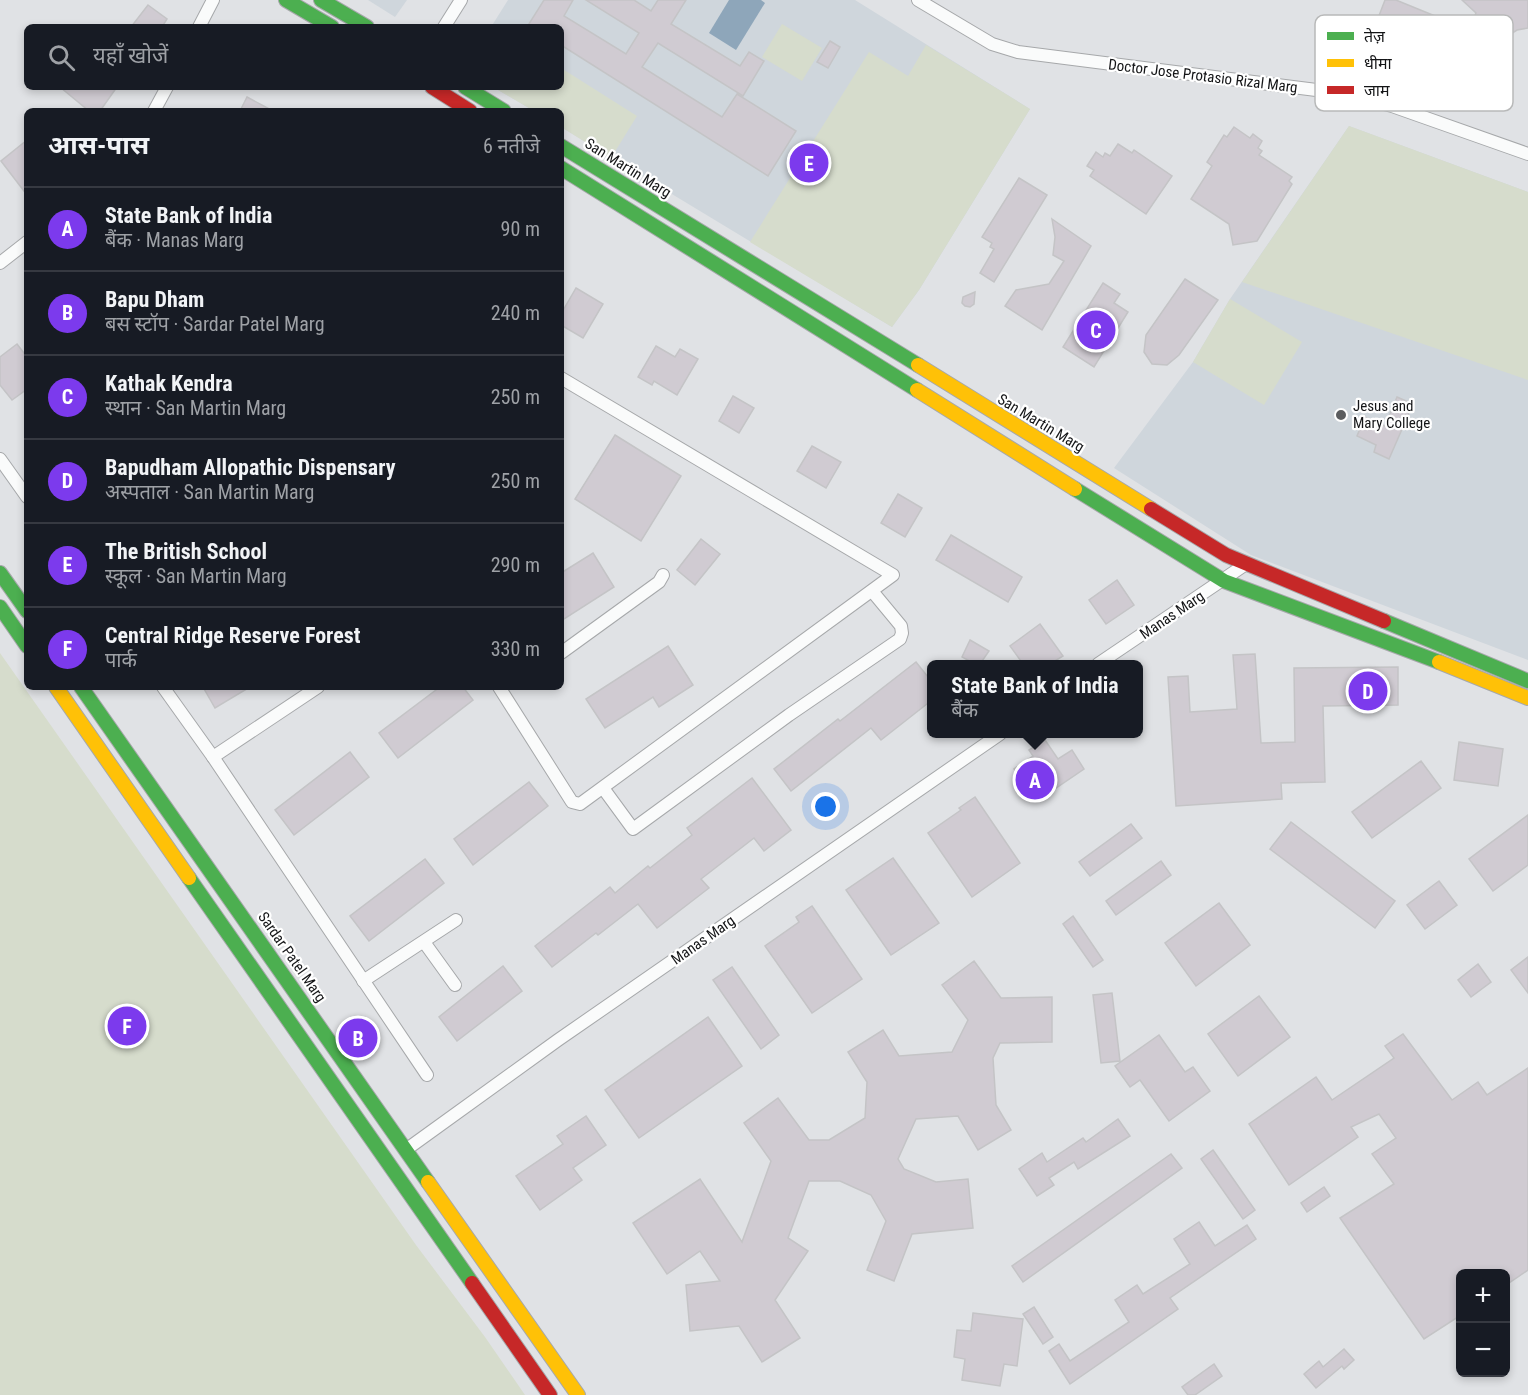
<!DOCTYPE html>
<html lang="hi">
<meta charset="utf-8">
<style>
body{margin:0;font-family:"Roboto Condensed","Noto Sans Devanagari",sans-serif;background:#242831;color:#f1f3f6}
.controls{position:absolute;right:18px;bottom:18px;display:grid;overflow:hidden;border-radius:9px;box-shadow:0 3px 9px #0003}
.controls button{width:54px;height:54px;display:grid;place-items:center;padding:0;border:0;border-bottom:2px solid #363941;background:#171b24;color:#f1f3f6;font:30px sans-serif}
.you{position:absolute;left:826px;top:807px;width:21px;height:21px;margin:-15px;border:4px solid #fff;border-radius:50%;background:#1a73e8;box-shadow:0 0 0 9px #1a73e833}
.badge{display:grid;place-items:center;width:39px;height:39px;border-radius:50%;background:#7c3aed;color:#fff;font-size:20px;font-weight:700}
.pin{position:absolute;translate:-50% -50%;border:3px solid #fff;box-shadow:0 2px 6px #0006}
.popup{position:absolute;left:927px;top:660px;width:216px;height:78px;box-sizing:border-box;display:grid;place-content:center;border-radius:9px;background:#171b24;filter:drop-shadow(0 2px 4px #0005);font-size:20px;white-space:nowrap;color:#9ea1a6}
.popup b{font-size:22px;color:#f1f3f6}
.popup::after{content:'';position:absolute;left:50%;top:100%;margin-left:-12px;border:12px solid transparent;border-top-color:#171b24}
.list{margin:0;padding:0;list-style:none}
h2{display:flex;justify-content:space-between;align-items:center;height:78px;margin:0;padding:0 24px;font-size:26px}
h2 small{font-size:20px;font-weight:400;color:#9ea1a6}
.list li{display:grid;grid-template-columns:39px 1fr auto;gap:18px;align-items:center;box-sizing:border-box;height:84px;padding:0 24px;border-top:2px solid #363941}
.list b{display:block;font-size:22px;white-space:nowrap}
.list p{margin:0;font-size:20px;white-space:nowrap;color:#9ea1a6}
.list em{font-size:20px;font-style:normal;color:#9ea1a6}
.icon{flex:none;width:33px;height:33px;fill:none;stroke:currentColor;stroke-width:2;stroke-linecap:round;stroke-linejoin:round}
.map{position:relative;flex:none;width:1528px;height:1395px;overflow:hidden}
.search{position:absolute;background:#171b24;box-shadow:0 3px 9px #0003;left:24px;top:24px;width:540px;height:66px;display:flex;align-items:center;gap:15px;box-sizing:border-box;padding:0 21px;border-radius:9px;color:#9ea1a6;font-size:22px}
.panel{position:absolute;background:#171b24;box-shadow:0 3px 9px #0003;left:24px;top:108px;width:540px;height:582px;border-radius:9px}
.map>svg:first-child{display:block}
.built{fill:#cfd6dc}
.green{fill:#d6dccc}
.water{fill:#8ea6ba}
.building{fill:#d0cbd2;stroke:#c4c4c6;stroke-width:1.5}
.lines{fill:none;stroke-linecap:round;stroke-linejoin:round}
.street-casing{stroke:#a6a8aa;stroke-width:14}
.fast-casing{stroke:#a6a8aa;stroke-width:16}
.slow-casing{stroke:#a6a8aa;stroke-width:16}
.jam-casing{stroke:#a6a8aa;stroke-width:16}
.street{stroke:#fafbfb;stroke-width:12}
.fast{stroke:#4caf50;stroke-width:14}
.slow{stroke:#ffc107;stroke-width:14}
.jam{stroke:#c62828;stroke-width:14}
.poi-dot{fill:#5b5d5f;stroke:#fff;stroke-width:2}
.labels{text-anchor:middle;stroke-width:4.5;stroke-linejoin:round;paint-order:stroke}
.street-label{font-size:15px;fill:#141517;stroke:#fff}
.poi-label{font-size:15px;fill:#141517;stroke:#fff;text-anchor:start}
.key{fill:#fff;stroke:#b8b9b9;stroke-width:1.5}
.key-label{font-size:16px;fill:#141517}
</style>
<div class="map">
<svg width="1528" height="1395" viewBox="0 0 1528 1395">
<rect width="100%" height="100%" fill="#e0e2e5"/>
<g class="built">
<path d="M368,0H407L395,17Z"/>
<path d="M508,0H855L1030,109L919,290L892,327L561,127V111H534L493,87H561V27H491Z"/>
<path d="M1349,126L1528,192V660L1251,555L1114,468L1193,362L1230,299Z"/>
</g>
<g class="green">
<path d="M782,24L822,48L802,81L762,57Z"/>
<path d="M926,45L1030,109L919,290L892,327L750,242L869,52L908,76Z"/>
<path d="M561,68L637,116L611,158L561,127V111H534L493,87H561Z"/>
<path d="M1349,126L1528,192V380L1242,282Z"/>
<path d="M1230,299L1302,342L1264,405L1193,362Z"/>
<path d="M0,653L416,1245L485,1337L525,1395H0Z"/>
</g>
<path class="water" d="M729,0H761L765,3L736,50L709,33Z"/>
<g class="building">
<path d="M544,0H573L564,16L626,54L639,33L586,0H634L651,11L658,0H686L671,24L740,66L749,52L764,61L743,96L658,43L642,67L722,117L737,94L796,131L768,176L561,45V27H527Z"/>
<path d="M1385,0H1396L1435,16L1424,43L1399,33L1395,44L1372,34Z"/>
<path d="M1462,0H1528V28L1517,30L1506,37L1498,52L1490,73L1455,60L1476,13Z"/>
<path d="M148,5L167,19L162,27H131Z"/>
<path d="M830,41L840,47L828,68L817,62Z"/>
<path d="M60,87H117L100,111H89Z"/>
<path d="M247,97L273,111H240Z"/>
<path d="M1234,127L1250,138L1253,134L1262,141L1258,148L1262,151L1259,155L1292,177L1289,181L1292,184L1257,241L1233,245L1229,224L1191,199L1212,166L1207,162L1224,135L1227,137Z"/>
<path d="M27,140V195L1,161Z"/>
<path d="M1118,144L1132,153L1134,150L1172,176L1146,214L1090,176L1094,170L1087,166L1096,152L1103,157L1105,153L1110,156Z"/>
<path d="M1019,178L1047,195L994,282L980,273L994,249L990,247L992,243L982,237Z"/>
<path d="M1052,219L1091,246L1042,330L1005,306L1016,290L1049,284L1064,261L1053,255L1055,237Z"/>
<path d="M1185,279L1218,300L1179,355L1167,365L1152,364L1144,352L1146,335Z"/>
<path d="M1103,283L1120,294L1114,303L1128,312L1094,367L1063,347Z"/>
<path d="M576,288L603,304L583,338L561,325V314Z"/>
<path d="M975,292L974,304L970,307L965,306L962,303L963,297Z"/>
<path d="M17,344L27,357V389L12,400L0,385V357Z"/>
<path d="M656,346L675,357L680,349L698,359L677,395L654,381L652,385L638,377Z"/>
<path d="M733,396L754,408L739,433L719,421Z"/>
<path d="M1397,397L1413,404L1389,459L1374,452L1376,445L1357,436L1365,417L1385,426Z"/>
<path d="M615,435L681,476L641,541L575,499Z"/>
<path d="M812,446L841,462L826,488L797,471Z"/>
<path d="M898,494L922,508L905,537L881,523Z"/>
<path d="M951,535L1022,577L1008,602L936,560Z"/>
<path d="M701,539L720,554L695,585L677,570Z"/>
<path d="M593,553L614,587L561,621V573Z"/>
<path d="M1117,580L1134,605L1106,624L1089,600Z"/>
<path d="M1040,624L1063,656L1050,664H1023L1010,646Z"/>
<path d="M970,640L989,651L980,664H975L962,657Z"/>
<path d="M668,646L693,685L659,707L653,697L605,728L586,699Z"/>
<path d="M1255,654L1261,743L1295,742L1294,668L1398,667V705L1323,706L1325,782L1281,783L1282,799L1176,806L1168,677L1188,676L1190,712L1237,709L1233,655Z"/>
<path d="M916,662L932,682V700L881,740L871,728L791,791L774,769L838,719L840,721Z"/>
<path d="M203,687H250L215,708Z"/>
<path d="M440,687H463L473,700L398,758L379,733Z"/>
<path d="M1045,740L1058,759L1072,750L1084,769L1037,801L1014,769L1033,756L1029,750Z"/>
<path d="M1459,742L1503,749L1498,786L1454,780Z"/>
<path d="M350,752L369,777L294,835L275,810Z"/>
<path d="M1421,761L1441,788L1372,838L1352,812Z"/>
<path d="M752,778L791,830L764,851L754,838L701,879L709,888L657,928L638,904L598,935L596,933L552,967L535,946L610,887L615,893L648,866L650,868L692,835L687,828Z"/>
<path d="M529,782L548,806L473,865L454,839Z"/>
<path d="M975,797L1020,863L972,897L928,833L961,810L959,808Z"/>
<path d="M1528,815V865L1493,891L1469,859Z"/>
<path d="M1291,822L1395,901L1375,928L1270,849Z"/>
<path d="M1131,824L1142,838L1090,876L1079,862Z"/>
<path d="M893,858L939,923L891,955L846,890Z"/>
<path d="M425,859L444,883L369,941L350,916Z"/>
<path d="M1161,861L1171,875L1116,915L1106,901Z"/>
<path d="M1439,881L1457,905L1425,929L1407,905Z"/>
<path d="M1219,903L1250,945L1196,986L1165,943Z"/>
<path d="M812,906L862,979L812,1013L765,946L799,922L796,917Z"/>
<path d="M1073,916L1103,960L1093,967L1063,924Z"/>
<path d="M1528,957V993L1511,970Z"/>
<path d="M974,961L1001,998L1052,997V1042L1000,1043L993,1058L996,1105L1011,1130L978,1150L958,1116L916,1119L898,1159L904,1169L936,1182L968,1179L973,1228L912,1234L894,1281L867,1270L886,1221L871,1195L840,1181H809L788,1238L808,1251L775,1300L800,1338L762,1362L739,1326L690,1331L686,1285L720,1281L700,1251L667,1274L633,1223L700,1179L742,1242L771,1161L744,1123L778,1098L809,1140H829L865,1118L867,1082L848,1052L883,1030L899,1056L952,1052L968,1020L942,985Z"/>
<path d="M1478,964L1491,982L1471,997L1458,980Z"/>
<path d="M503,966L522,991L457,1041L439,1017Z"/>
<path d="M732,967L779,1035L761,1049L713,980Z"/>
<path d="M1112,993L1120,1061L1101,1063L1093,995Z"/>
<path d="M1259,996L1290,1037L1238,1076L1208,1034Z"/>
<path d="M708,1017L742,1066L639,1138L605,1090Z"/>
<path d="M1403,1034L1452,1100L1478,1082L1487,1095L1528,1068V1270L1506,1285V1274H1461V1315L1424,1339L1340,1218L1394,1184L1372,1154L1396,1138L1379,1114L1351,1127L1358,1137L1289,1185L1249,1124L1316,1077L1332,1100L1394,1058L1385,1046Z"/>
<path d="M1159,1035L1185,1072L1193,1067L1210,1091L1169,1121L1140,1080L1130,1087L1115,1066Z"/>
<path d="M586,1116L606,1145L573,1168L582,1180L540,1210L516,1176L563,1144L557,1136Z"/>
<path d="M1118,1119L1130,1136L1078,1169L1074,1162L1049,1178L1054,1185L1037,1196L1019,1169L1042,1153L1047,1162L1083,1138L1086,1142Z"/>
<path d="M1213,1150L1255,1210L1243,1219L1201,1159Z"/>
<path d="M1171,1154L1182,1168L1023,1282L1012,1266Z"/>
<path d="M1324,1187L1330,1196L1307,1212L1301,1203Z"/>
<path d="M1199,1222L1215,1246L1247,1225L1256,1239L1170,1298L1178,1309L1070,1384L1049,1351L1059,1344L1070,1361L1129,1322L1115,1300L1137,1285L1143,1294L1190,1264L1174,1239Z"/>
<path d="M1034,1307L1053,1337L1043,1344L1023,1314Z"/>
<path d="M973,1313L1023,1319L1017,1366L1004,1364L1000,1386L962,1380L965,1359L954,1357L957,1330L971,1331Z"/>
<path d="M1344,1349L1354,1360L1344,1369L1342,1366L1316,1388L1304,1374L1319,1361L1323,1367Z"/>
<path d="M1214,1364L1222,1376L1195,1395H1188L1182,1387Z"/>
</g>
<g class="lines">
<g class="street-casing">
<g id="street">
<path d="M918,0L992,44L1018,52L1340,93L1392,106L1528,154"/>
<path d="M199,27L213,0"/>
<path d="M444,27L461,0"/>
<path d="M154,111L167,87"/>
<path d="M0,263L27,242"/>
<path d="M0,459L27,497"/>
<path d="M561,653L659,582L663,575"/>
<path d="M1098,664L1246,564"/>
<path d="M163,687L213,757L427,1075"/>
<path d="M499,687L572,802L580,804L893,575L561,378"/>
<path d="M213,757L318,687"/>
<path d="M603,788L633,829L789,715L900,639L902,633L901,626L872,591"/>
<path d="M424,942L455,985"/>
<path d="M363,981L456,920"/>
<path d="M407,1149L558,1040L1000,734"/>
</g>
</g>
<g class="fast-casing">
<g id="fast">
<path d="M286,0L332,27"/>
<path d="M321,0L367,27"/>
<path d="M465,87L504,111"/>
<path d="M561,146L918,365"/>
<path d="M561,168L917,390"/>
<path d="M1075,489L1224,581L1439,662"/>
<path d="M0,573L27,611"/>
<path d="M0,607L27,646"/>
<path d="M1384,621L1528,681"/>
<path d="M81,687L428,1182"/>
<path d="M189,878L472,1283"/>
</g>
</g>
<g class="slow-casing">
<g id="slow">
<path d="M918,365L1151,509"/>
<path d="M917,390L1075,489"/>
<path d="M1439,662L1528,698"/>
<path d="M56,687L189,878"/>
<path d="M428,1182L578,1395"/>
</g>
</g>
<g class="jam-casing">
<g id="jam">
<path d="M432,87L470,111"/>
<path d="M1151,509L1226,555L1384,621"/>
<path d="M472,1283L550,1395"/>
</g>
</g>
<use href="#street" class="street"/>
<use href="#fast" class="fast"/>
<use href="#slow" class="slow"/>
<use href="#jam" class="jam"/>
</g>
<circle class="poi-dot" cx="1341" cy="415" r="6"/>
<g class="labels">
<g class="street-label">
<text transform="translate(1203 76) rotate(7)" y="5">Doctor Jose Protasio Rizal Marg</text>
<text transform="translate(628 168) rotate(32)" y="5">San Martin Marg</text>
<text transform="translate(1041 423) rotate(31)" y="5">San Martin Marg</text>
<text transform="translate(1172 615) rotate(-34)" y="5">Manas Marg</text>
<text transform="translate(703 940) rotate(-35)" y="5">Manas Marg</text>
<text transform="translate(292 957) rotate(55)" y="5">Sardar Patel Marg</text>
</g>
<g class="poi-label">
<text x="1353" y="411">Jesus and<tspan x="1353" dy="17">Mary College</tspan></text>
</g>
</g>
<rect x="1315" y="15" width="198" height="96" rx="9" class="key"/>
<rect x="1327" y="32" width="27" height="8" fill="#4caf50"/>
<rect x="1327" y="59" width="27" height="8" fill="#ffc107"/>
<rect x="1327" y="86" width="27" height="8" fill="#c62828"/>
<g class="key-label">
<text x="1364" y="42">तेज़</text>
<text x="1364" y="69">धीमा</text>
<text x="1364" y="96">जाम</text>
</g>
</svg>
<div class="controls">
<button>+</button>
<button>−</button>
</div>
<div class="you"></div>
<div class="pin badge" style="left:1035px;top:780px">A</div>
<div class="popup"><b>State Bank of India</b>बैंक</div>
<div class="pin badge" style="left:358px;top:1038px">B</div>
<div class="pin badge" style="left:1096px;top:330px">C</div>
<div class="pin badge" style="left:1368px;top:691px">D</div>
<div class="pin badge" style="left:809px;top:163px">E</div>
<div class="pin badge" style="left:127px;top:1026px">F</div>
<div class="search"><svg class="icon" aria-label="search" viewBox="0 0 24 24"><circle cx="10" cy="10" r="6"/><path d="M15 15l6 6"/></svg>यहाँ खोजें</div>
<section class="panel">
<h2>आस-पास<small>6 नतीजे</small></h2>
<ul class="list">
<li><span class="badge">A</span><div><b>State Bank of India</b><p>बैंक · Manas Marg</p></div><em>90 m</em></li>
<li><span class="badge">B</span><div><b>Bapu Dham</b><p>बस स्टॉप · Sardar Patel Marg</p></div><em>240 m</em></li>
<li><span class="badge">C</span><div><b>Kathak Kendra</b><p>स्थान · San Martin Marg</p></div><em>250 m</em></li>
<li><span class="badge">D</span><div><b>Bapudham Allopathic Dispensary</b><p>अस्पताल · San Martin Marg</p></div><em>250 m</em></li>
<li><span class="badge">E</span><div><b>The British School</b><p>स्कूल · San Martin Marg</p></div><em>290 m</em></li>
<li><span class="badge">F</span><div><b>Central Ridge Reserve Forest</b><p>पार्क</p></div><em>330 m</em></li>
</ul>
</section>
</div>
